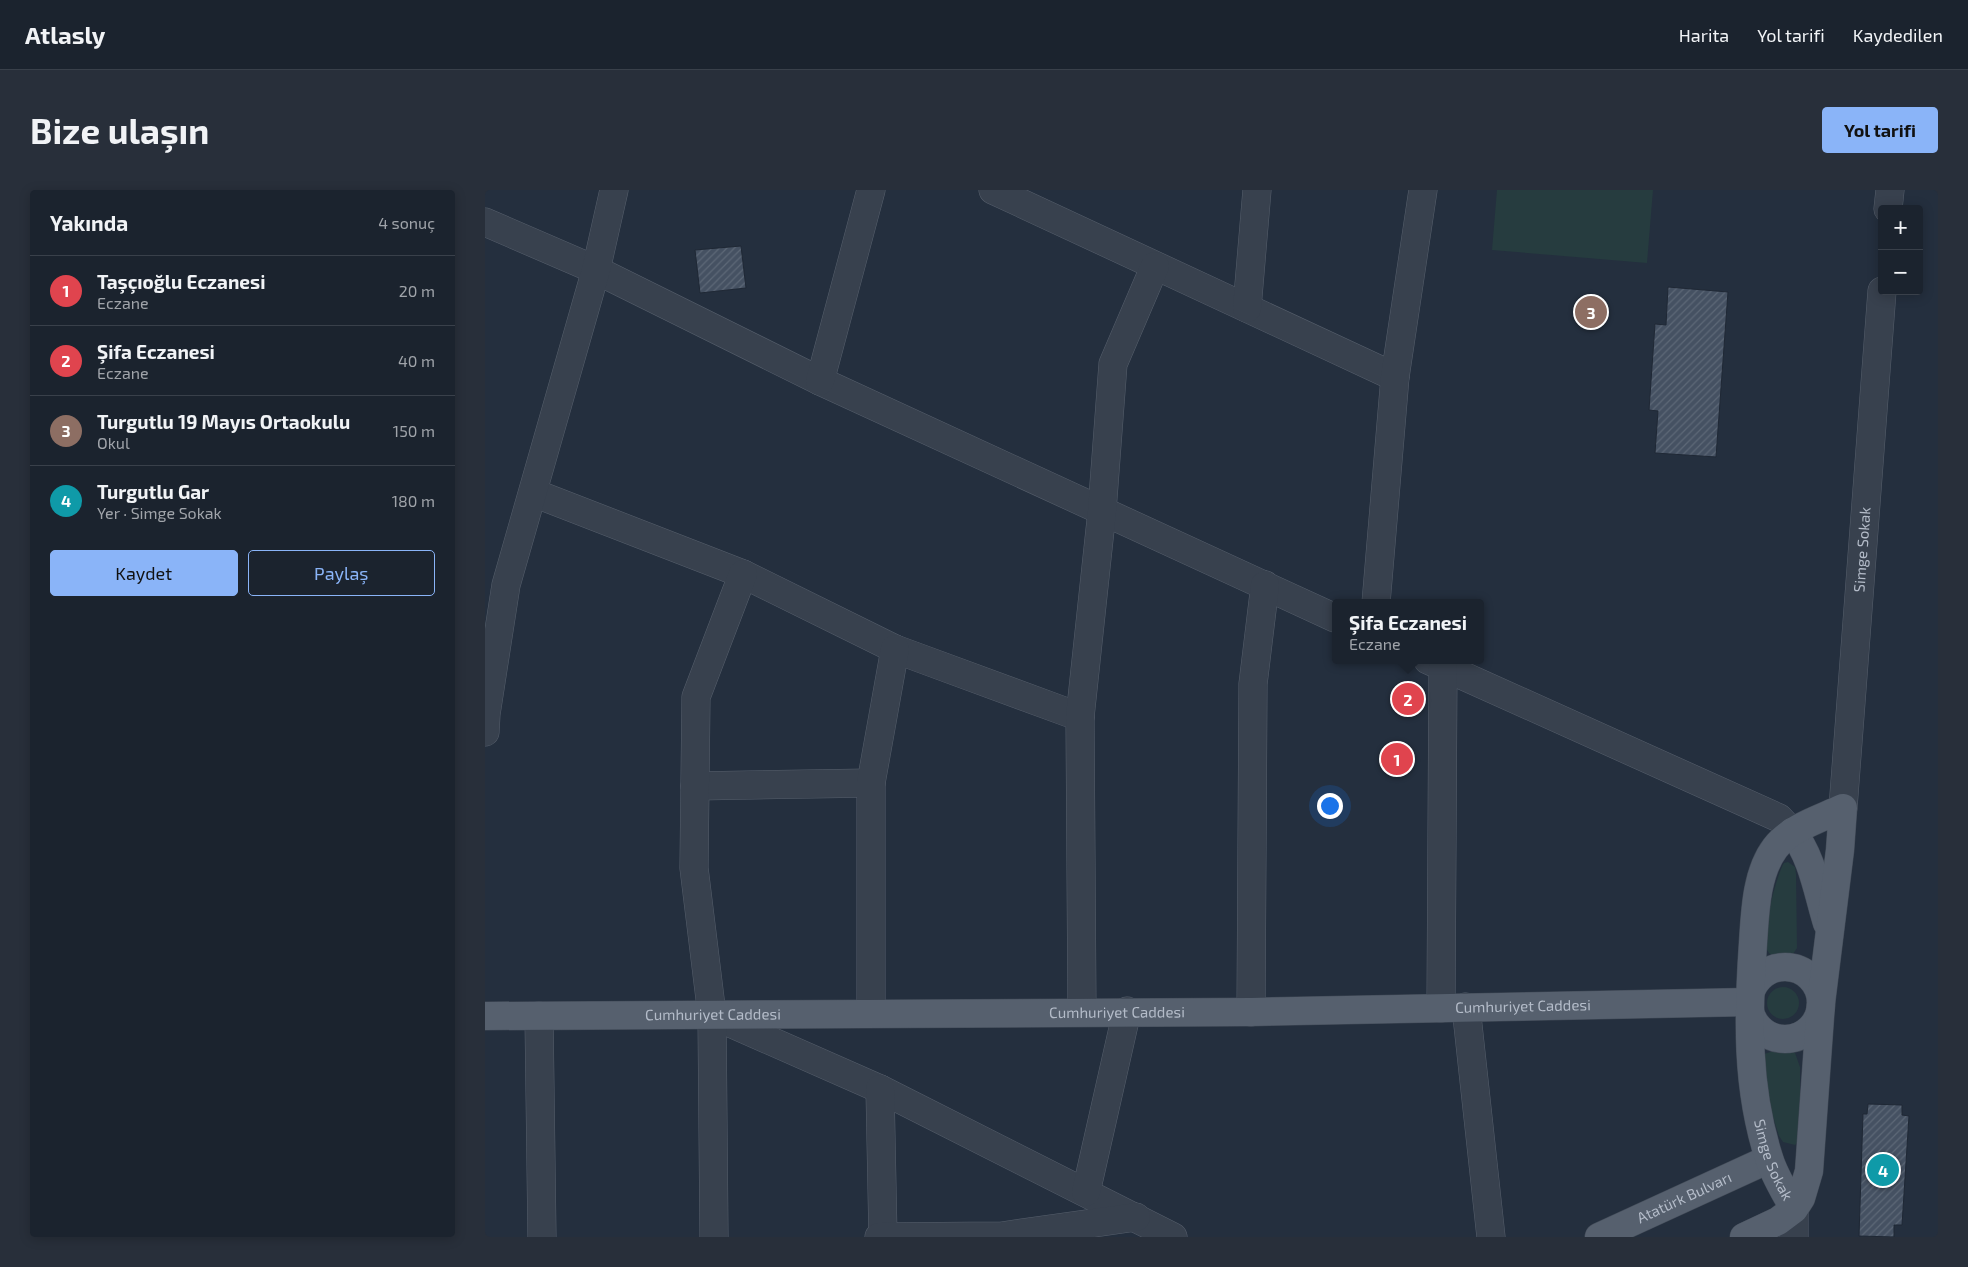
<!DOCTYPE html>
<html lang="tr">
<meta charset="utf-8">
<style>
body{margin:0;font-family:"Exo 2",sans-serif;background:#282f3a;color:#f1f3f6}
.controls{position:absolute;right:15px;top:15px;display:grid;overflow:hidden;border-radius:5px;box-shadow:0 2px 12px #0003}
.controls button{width:45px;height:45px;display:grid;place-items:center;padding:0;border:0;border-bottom:1px solid #39404a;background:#1b232e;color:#f1f3f6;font:25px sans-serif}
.you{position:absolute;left:844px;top:615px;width:18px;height:18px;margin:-12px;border:4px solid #fff;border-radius:50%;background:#1a73e8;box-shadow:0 0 0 8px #1a73e833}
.badge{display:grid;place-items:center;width:32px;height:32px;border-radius:50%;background:#8ab4f8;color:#fff;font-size:16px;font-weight:700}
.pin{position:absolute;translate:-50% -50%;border:2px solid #fff;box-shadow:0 1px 5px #0006}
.popup{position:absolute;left:847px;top:409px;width:152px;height:65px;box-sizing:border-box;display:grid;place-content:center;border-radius:5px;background:#1b232e;filter:drop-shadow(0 1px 4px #0005);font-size:16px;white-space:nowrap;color:#a0a4aa}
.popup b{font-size:19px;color:#f1f3f6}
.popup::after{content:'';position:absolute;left:50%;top:100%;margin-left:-10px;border:10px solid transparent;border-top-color:#1b232e}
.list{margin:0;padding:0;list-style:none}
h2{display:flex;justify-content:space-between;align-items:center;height:65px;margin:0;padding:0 20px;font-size:21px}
h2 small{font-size:16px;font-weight:400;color:#a0a4aa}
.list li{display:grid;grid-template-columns:32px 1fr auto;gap:15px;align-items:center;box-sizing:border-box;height:70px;padding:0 20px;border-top:1px solid #39404a}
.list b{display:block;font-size:19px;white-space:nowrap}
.list p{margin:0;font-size:16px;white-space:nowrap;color:#a0a4aa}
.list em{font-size:16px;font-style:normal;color:#a0a4aa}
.actions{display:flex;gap:10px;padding:15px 20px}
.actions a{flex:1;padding:11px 0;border:1px solid #8ab4f8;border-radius:5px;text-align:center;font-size:18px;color:#8ab4f8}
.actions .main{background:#8ab4f8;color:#111}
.map{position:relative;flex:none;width:1453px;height:1047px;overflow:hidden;border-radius:5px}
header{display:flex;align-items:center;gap:30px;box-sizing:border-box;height:70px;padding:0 25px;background:#1b232e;border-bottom:1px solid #39404a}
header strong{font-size:24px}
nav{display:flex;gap:28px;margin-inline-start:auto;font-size:18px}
.intro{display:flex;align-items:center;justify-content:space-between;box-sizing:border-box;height:120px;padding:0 30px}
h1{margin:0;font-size:35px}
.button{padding:12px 22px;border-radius:5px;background:#8ab4f8;color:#111;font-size:18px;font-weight:700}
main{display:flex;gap:30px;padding:0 30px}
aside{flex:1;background:#1b232e;border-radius:5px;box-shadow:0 2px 12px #0003}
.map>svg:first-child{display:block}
.grass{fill:#263c3f}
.building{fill:url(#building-hatch);stroke:#1f2835}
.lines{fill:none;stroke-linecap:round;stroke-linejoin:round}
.minor-casing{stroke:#565f6c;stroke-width:29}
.major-casing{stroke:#414a57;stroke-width:29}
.minor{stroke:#38414e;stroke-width:28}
.major{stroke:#56606e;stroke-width:28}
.labels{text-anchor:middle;stroke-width:4;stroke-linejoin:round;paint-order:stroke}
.street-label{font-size:15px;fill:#b4bcc9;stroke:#1d2633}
</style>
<header>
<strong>Atlasly</strong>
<nav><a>Harita</a><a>Yol tarifi</a><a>Kaydedilen</a></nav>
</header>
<div class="intro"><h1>Bize ulaşın</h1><a class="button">Yol tarifi</a></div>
<main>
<aside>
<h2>Yakında<small>4 sonuç</small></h2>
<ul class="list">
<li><span class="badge" style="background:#e0444e">1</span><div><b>Taşçıoğlu Eczanesi</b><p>Eczane</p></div><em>20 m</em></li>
<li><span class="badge" style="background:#e0444e">2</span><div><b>Şifa Eczanesi</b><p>Eczane</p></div><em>40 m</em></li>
<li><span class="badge" style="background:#8d6e63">3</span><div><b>Turgutlu 19 Mayıs Ortaokulu</b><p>Okul</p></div><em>150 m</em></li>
<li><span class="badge" style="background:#0f9aa8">4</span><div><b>Turgutlu Gar</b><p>Yer · Simge Sokak</p></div><em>180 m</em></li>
</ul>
<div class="actions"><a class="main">Kaydet</a><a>Paylaş</a></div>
</aside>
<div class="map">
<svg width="1453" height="1047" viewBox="0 0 1453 1047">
<defs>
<pattern id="building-hatch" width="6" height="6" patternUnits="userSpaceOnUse" patternTransform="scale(1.25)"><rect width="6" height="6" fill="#455162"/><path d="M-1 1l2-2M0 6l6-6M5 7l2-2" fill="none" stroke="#5d6877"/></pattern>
</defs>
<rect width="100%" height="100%" fill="#242f3e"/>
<g class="grass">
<path d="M1012,0H1168L1162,73L1007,60Z"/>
<path d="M1303,672L1310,677L1311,684L1312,758L1306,767C1299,767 1288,768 1284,763C1281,759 1279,753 1279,748C1280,735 1292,683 1299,673Z"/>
<circle cx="1298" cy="813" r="16"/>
<path d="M1298,858L1310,863L1315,877V944L1314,951L1310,955L1298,952L1294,946L1276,888L1279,864Z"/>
</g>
<g class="building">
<path d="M256,56L261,98L215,103L210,60Z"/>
<path d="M1183,97L1243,102L1231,267L1170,263L1173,221L1164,220L1170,134L1181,135Z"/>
<path d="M1383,914L1417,915V925L1424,926L1417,1035H1409V1047L1374,1046L1378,924H1382Z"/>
</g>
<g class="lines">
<g class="minor-casing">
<g id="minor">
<path d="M508,0L910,187"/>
<path d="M1403,19L1405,0"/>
<path d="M0,32L111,80L335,191L850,428"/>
<path d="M762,118L772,0"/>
<path d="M335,191L386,0"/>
<path d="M49,303L258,384L410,459L595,527"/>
<path d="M891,413L910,187L938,0"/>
<path d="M943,470L1294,628L1307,642"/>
<path d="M0,542L1,524L21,395L111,80L129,0"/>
<path d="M210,596L386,593"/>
<path id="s1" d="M1358,618L1397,101"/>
<path d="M981,817L1006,1047"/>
<path d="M956,818L958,477"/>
<path d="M597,821L595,527L617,321L628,174L670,76"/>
<path d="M766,822L768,494L780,395"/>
<path d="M386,823V593L410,459"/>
<path d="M227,825L395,899L688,1047"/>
<path d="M54,826L57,1047"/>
<path d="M395,899L398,1047"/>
<path d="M601,1002L642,821"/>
<path d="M1309,1019V1047"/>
<path d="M229,1047L227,825L209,678L211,507L258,384"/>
<path d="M394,1047L517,1046L651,1027"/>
</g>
</g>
<g class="major-casing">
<g id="major">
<path d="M1307,642C1327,665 1333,704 1342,733"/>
<circle cx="1300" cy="813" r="36"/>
<path id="s2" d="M0,826L766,822L1264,812"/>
<path id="s3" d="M1114,1047L1284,969"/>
<path id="s4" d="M1259,1047L1293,1031L1309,1019L1316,1008L1324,981L1336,813L1355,660L1358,618C1335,629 1306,637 1290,658C1271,683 1270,723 1268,753C1263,826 1261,897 1284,968C1289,985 1300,1002 1309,1019"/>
</g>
</g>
<use href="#minor" class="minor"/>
<use href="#major" class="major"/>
</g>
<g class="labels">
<g class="street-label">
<text dy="5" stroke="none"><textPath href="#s1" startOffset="259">Simge Sokak</textPath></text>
<text dy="5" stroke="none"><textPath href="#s2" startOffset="1038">Cumhuriyet Caddesi</textPath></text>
<text dy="5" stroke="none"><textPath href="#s2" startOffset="632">Cumhuriyet Caddesi</textPath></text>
<text dy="5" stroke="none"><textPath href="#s2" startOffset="228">Cumhuriyet Caddesi</textPath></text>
<text dy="5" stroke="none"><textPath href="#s4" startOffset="862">Simge Sokak</textPath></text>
<text dy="5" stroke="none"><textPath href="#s3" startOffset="94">Atatürk Bulvarı</textPath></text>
</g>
</g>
</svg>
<div class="controls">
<button>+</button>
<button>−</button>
</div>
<div class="you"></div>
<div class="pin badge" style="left:912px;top:569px;background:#e0444e">1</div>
<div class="pin badge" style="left:923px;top:509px;background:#e0444e">2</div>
<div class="popup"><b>Şifa Eczanesi</b>Eczane</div>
<div class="pin badge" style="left:1106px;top:122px;background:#8d6e63">3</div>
<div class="pin badge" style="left:1398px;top:980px;background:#0f9aa8">4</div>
</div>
</main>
